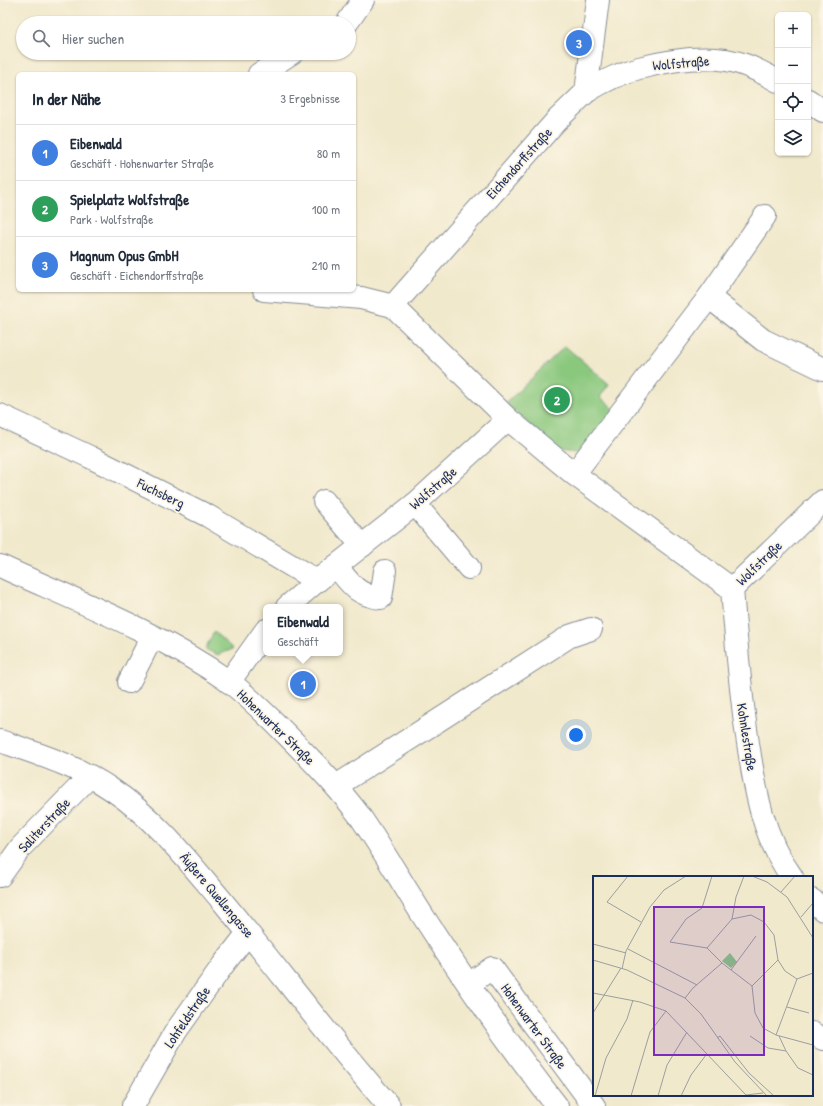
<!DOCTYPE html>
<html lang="de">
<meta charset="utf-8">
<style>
body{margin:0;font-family:"Patrick Hand",sans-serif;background:#f2f2f3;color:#1f2937}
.controls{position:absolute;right:12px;top:12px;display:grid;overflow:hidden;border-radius:6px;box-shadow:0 1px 3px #0004}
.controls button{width:36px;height:36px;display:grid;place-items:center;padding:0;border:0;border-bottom:1px solid #e0e1e3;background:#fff;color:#1f2937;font:20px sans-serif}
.you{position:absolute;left:576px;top:735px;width:14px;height:14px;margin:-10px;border:3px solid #fff;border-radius:50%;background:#1a73e8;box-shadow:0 0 0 6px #1a73e833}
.badge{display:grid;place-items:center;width:26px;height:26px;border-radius:50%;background:#1a73e8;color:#fff;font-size:13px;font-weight:700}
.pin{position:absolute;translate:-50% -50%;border:2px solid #fff;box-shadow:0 1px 4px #0006}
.popup{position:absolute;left:263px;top:604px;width:80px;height:52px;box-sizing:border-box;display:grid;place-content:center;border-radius:6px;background:#fff;filter:drop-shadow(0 1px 3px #0005);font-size:13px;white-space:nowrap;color:#747a83}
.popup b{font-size:15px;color:#1f2937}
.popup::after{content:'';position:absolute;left:50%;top:100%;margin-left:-8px;border:8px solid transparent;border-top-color:#fff}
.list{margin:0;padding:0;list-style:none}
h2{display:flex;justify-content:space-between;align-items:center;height:52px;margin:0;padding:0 16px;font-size:17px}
h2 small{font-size:13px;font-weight:400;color:#747a83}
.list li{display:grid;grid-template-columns:26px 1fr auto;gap:12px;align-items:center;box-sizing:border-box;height:56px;padding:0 16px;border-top:1px solid #e0e1e3}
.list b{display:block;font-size:15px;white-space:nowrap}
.list p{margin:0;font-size:13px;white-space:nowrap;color:#747a83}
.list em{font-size:13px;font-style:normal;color:#747a83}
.icon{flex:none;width:22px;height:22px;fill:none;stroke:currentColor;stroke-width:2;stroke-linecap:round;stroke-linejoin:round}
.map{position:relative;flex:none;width:823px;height:1106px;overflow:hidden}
.search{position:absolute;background:#fff;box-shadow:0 1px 3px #0004;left:16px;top:16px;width:340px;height:44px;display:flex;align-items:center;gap:10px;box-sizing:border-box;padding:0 14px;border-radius:22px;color:#747a83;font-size:15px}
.panel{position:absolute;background:#fff;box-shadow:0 1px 3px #0004;left:16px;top:72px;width:340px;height:220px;border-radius:6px}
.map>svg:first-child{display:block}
.green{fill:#8ac87e;stroke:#527c6e}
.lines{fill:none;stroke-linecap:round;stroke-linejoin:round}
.minor-casing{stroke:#868c95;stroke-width:24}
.minor{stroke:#fff;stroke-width:22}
.labels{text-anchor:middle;stroke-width:3.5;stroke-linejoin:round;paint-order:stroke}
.street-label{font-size:14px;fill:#1b2f5e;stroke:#fcf5e5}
.inset-road{fill:none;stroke:#9b9fa0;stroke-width:1}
.view{fill:#7b2cbf;fill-opacity:0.15;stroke:#7b2cbf;stroke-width:2}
.inset-edge{fill:none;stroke:#1b2f5e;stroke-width:2}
</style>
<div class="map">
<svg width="823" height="1106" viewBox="0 0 823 1106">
<rect width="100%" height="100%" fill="#fcf5e5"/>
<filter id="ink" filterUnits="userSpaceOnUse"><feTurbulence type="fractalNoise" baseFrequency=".025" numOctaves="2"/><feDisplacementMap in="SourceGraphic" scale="8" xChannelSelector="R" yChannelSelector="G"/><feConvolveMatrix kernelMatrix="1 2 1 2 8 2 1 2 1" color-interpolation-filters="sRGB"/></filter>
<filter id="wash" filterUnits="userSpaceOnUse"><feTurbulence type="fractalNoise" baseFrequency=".012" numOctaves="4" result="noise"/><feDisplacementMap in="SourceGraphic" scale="16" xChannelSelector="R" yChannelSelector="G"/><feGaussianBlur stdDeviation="0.9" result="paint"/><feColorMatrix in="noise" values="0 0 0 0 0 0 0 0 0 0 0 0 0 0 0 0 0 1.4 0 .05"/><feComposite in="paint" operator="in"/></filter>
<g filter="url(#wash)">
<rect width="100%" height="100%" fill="#f1e9cc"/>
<g class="green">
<path d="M565,346L609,384L600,397L619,413L592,452L576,453L557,451L506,403Z"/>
<path d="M214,632L233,649L218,655L205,649Z"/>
</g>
</g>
<g filter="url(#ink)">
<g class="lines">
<g class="minor-casing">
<g id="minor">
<path d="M347,23L363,0"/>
<path d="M259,74L292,53"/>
<path d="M586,92C602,82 620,73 639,68C670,60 714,53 745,65C756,69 767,75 778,81"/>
<path d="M808,100L823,111"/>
<path d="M264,290L361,298L393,306"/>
<path d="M709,297L763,340L823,369"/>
<path d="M0,415L90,457L208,516L317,581"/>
<path d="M508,419L393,306L556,121L586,92L598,0"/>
<path d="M574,474L709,297L765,216"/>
<path d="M324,501L362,546"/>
<path d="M415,504L469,568"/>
<path d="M0,566C77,601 158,632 228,681C245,693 260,709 276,724C305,753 334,782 359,815C382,848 402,883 423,916C465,981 509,1045 557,1106"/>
<path d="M336,566C351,584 356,595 381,598L385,571"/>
<path d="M732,589C736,640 740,692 748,743C755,790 763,838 792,877"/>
<path d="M287,607L317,581L415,504L508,419L574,474L732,589L823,501"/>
<path d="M129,682L152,637"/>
<path d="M229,682L266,630"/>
<path d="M0,741C38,754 77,766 111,789C155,818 189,862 223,902C279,970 331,1040 389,1106"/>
<path d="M336,786L570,636L591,629"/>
<path d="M0,876L21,847L90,776"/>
<path d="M812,900L823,910"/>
<path d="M469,984L492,968L594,1106"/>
<path d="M812,1033L823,1039"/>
<path d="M133,1106L176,1031L223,965L248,933"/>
</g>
</g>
<use href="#minor" class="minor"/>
</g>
</g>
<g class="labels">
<g class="street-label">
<text transform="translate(681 63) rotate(-5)" y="5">Wolfstraße</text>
<text transform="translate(519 163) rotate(-48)" y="5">Eichendorffstraße</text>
<text transform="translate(433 488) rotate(-41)" y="5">Wolfstraße</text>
<text transform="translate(161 493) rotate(26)" y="5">Fuchsberg</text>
<text transform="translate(759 563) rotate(-44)" y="5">Wolfstraße</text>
<text transform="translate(276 727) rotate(44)" y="5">Hohenwarter Straße</text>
<text transform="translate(747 737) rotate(81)" y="5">Kohnlestraße</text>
<text transform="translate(44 825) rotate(-47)" y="5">Saliterstraße</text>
<text transform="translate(217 895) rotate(50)" y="5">Äußere Quellengasse</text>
<text transform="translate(187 1017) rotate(-56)" y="5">Lohfeldstraße</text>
<text transform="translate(534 1026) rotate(54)" y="5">Hohenwarter Straße</text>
</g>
</g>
<g transform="translate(593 876)">
<rect width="220" height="220" fill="#f1e9cc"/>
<path d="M137,77L144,86L138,92L129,85Z" fill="#8ac87e"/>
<path class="inset-road" d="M35,0L14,26L48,46M159,0L174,6L194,21L220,62M188,16L202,0M208,41L220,27M0,68L33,77M114,72L77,66L93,43L109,32L119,0M35,73L104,109M0,84L34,94L92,122L108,138L142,186L174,220M129,87L114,72L139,43L143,21L151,0M29,93L33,75L57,31L71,14L93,0M138,94L163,60M204,103L220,97M159,110L162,137L170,152L183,159L220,169M0,117L47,126L73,135L153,219L170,217M92,122L100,112L129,87L159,110L185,84L181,59L171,46L158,39L139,43M194,131L216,137M0,137L28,92M183,159L204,103L192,95L185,84M157,160L175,172L193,175L205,192L220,199M186,160L193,175M124,162L127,160L156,197L181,220M2,220L13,182L34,143L40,124M38,220L57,156L73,135M65,220L74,189L94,156M88,220L98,199L113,179"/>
<path class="view" d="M61,31H171V179H61Z"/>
<rect width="220" height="220" class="inset-edge"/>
</g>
</svg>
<div class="controls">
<button>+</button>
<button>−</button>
<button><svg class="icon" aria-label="locate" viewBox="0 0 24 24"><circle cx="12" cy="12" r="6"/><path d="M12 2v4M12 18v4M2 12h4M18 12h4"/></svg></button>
<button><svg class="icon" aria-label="layers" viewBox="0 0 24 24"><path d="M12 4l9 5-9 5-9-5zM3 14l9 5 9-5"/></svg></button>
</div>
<div class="you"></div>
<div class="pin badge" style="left:303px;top:684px;background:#3f7fe0">1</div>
<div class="popup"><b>Eibenwald</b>Geschäft</div>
<div class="pin badge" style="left:557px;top:400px;background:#2e9e5b">2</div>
<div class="pin badge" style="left:579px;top:43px;background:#3f7fe0">3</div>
<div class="search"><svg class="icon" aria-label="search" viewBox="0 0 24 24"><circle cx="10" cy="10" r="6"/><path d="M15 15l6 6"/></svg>Hier suchen</div>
<section class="panel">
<h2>In der Nähe<small>3 Ergebnisse</small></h2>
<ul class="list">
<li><span class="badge" style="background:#3f7fe0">1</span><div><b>Eibenwald</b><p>Geschäft · Hohenwarter Straße</p></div><em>80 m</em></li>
<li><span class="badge" style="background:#2e9e5b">2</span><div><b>Spielplatz Wolfstraße</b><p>Park · Wolfstraße</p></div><em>100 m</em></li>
<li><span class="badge" style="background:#3f7fe0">3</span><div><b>Magnum Opus GmbH</b><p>Geschäft · Eichendorffstraße</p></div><em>210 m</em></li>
</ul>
</section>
</div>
